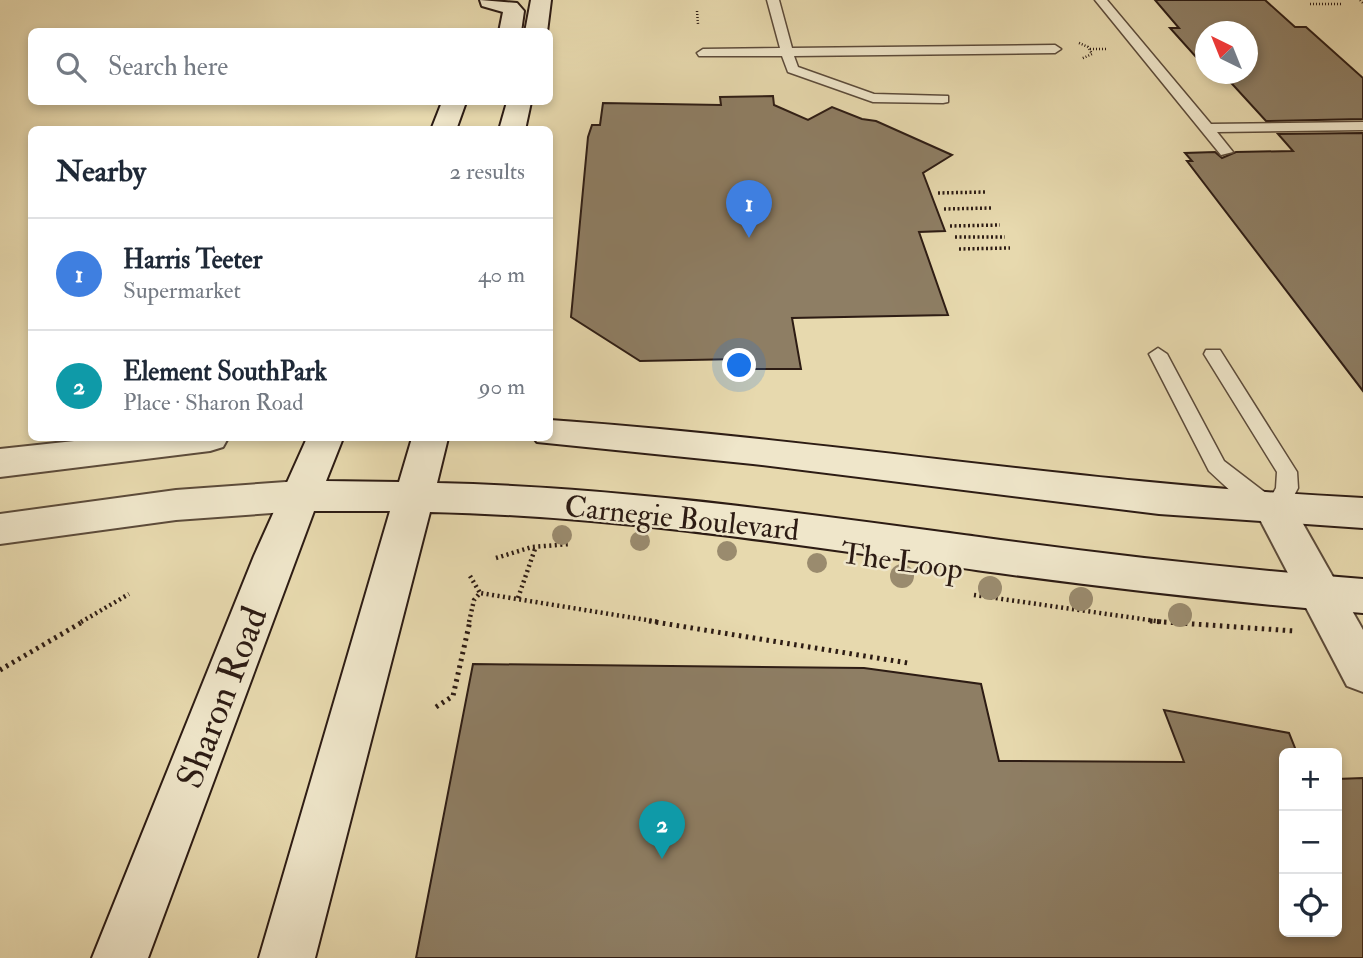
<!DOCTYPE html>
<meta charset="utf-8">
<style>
body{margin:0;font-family:"IM FELL Double Pica",serif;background:#f2f2f3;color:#1f2937}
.controls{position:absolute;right:21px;bottom:21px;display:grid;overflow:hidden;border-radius:10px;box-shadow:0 4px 10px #0003}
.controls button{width:63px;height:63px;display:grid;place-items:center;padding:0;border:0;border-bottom:2px solid #e0e1e3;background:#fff;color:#1f2937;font:35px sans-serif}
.compass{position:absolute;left:1195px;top:21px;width:63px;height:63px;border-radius:50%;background:#fff;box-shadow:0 4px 10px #0003;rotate:317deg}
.you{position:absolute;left:740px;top:366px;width:24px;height:24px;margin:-18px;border:5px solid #fff;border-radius:50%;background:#1a73e8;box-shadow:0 0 0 10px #1a73e833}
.badge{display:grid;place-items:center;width:46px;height:46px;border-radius:50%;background:#8f2418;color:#fff;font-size:23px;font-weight:700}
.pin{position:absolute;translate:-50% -58px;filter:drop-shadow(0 2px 4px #0008)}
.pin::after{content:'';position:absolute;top:37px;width:24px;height:21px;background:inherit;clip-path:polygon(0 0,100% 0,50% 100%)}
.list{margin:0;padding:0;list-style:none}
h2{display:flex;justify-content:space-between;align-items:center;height:91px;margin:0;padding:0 28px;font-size:30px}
h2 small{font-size:23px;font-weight:400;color:#747a83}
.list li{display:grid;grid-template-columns:46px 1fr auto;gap:21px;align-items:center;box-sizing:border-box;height:112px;padding:0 28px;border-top:2px solid #e0e1e3}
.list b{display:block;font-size:26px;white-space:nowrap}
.list p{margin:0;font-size:23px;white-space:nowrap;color:#747a83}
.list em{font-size:23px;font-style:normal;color:#747a83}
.icon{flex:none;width:38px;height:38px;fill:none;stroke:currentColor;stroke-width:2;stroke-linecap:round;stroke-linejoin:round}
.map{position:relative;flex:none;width:1363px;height:958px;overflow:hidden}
.search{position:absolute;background:#fff;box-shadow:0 4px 10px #0003;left:28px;top:28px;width:525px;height:77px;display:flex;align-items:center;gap:18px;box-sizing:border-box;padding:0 24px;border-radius:10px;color:#747a83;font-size:26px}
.panel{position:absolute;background:#fff;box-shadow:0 4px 10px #0003;left:28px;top:126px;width:525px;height:315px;border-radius:10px}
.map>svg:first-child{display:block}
.building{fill:#8e7e64;stroke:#2d1c14;stroke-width:2}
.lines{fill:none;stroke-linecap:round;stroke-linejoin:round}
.service-casing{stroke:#5c4b3a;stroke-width:3}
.minor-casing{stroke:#5c4b3a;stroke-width:4}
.tertiary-casing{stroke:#5c4b3a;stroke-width:4}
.secondary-casing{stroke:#2d1c14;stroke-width:4}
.path-far3{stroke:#2d1c14;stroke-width:2.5;stroke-dasharray:1 2;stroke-linecap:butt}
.path-far2{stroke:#2d1c14;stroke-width:3.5;stroke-dasharray:2 2.5;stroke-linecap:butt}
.path-far1{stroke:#2d1c14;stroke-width:4.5;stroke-dasharray:2 3.5;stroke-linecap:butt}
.path{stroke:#2d1c14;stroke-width:5;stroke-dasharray:2.5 4.5;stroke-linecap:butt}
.service{fill:#efe6ca;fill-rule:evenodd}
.minor{fill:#efe6ca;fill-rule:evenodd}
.tertiary{fill:#efe6ca;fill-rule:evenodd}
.secondary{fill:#efe6ca;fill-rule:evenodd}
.tree{fill:#9a8b6e}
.labels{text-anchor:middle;stroke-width:5;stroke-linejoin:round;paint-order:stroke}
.street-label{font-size:30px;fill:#2d1c14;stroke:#efe6ca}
.near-street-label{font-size:37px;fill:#2d1c14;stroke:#efe6ca}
</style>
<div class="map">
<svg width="1363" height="958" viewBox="0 0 1363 958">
<rect width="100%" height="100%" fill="#e7d9ae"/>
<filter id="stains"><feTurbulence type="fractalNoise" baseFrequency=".00286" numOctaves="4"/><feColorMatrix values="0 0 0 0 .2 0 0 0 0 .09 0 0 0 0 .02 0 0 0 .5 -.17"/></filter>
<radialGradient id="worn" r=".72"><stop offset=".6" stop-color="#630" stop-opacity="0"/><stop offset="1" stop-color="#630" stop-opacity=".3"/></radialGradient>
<g class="building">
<path d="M1155,0H1265L1295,27H1306L1363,78V119L1266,121L1223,74H1248V32H1206L1205,67L1170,28H1179Z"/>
<path d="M773,96L774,105L808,120L832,107L862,119L876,121L952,155L923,173L945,231L919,232L948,315L792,318L801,369H752L739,359L640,361L571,317L588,137L592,125H600L603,103L721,105L720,97Z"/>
<path d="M1363,133V391L1187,161H1192L1185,153L1215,152L1222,158L1236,152L1293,151L1278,134Z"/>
<path d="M473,664L864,668L981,684L999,761L1184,762L1164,710L1289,733L1297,753H1284V932H1337V779L1363,778V958H416Z"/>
</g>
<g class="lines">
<g class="service-casing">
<g id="service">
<path d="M767,0H779L792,48L1055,45L1061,49L1055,53L794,56L798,67L874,94L948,96V102L943,103L873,102L788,72L782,56H699L697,53L703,49L780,48Z"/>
<path d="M1095,0H1107L1211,124L1363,122V130L1217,132L1233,152L1221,155Z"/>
<path d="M1158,348L1167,354L1224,461L1271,497L1276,488L1277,472L1204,354L1206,350H1220L1297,472L1298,488L1283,516H1267L1236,496L1209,471L1149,354Z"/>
</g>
</g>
<g class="minor-casing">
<path id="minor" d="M1275,495L1289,499L1363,630V692L1347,686L1255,510L1261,499Z"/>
</g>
<g class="tertiary-casing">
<g id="tertiary">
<path d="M102,438H228L223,447L210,451L0,477V449Z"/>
<path d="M300,481L314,486L320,496L314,506L300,511L176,520L0,544V514L176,490Z"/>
</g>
</g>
<g class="secondary-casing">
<g id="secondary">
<path d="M480,0L517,3L524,11L521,32H499L503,12L482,6Z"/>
<path d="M531,0H551L547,32H525Z"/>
<path d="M442,102H466L456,130H431Z"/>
<path d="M507,102H531L525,130H499Z"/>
<path d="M550,420C822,439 1091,485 1363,498V528L1159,514L753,464L537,442L534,438H550Z"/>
<path d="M307,438H343L326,481L399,482L412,438H448L437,483C619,487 799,513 979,537C1107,555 1234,569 1363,579V613C1236,603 1110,588 983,571C799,545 616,516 430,512L315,958H259L390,511H314L148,958H92L254,556Z"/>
</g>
</g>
<g class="path-far3">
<path d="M1360,0L1363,3"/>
<path d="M1310,4H1343"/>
<path d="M697,11L698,24"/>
<path d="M1079,43L1088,47L1092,54L1081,59"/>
<path d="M1090,49H1106"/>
</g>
<g class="path-far2">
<path d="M938,193L985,192"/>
<path d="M944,209L992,208"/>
<path d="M950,226L1000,225"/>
<path d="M955,237H1005"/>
<path d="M959,249L1010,248"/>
</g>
<g class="path-far1">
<path d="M496,558L532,547L570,544"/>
<path d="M470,576L480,593"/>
<path d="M974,595L1163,622"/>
<path d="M518,598L536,546"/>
<path d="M81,622L129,594"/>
<path d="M469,622L474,600L480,593L659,622"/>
</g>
<g class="path">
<path d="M649,621L908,663"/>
<path d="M1150,621L1295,631"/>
<path d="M0,670L84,621"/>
<path d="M436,707L453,696L470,621"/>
</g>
<use href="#service" class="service"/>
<use href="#minor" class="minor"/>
<use href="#tertiary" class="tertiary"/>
<use href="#secondary" class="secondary"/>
</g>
<g class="tree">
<circle cx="562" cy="535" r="10"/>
<circle cx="640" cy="541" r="10"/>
<circle cx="727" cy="551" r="10"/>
<circle cx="817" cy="563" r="10"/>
<circle cx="902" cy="576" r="12"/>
<circle cx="990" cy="588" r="12"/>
<circle cx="1081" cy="599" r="12"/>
<circle cx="1180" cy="615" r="12"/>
</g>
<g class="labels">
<g class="street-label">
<text transform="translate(682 518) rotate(6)" y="10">Carnegie Boulevard</text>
<text transform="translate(902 561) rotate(8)" y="10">The Loop</text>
</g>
<g class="near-street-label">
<text transform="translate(221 697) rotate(-69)" y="13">Sharon Road</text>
</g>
</g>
<rect width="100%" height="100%" filter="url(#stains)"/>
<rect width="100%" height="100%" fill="url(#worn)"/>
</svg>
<div class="controls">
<button>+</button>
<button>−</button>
<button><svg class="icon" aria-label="locate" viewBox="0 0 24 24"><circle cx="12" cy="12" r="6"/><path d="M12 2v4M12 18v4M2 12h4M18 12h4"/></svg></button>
</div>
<svg class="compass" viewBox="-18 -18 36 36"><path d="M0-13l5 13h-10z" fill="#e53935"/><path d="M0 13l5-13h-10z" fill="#747a83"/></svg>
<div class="you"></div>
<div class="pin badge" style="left:749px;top:238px;background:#3f7fe0">1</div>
<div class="pin badge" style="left:662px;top:859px;background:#0f9aa8">2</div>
<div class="search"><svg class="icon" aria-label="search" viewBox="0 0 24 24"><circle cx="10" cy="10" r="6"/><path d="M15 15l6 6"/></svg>Search here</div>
<section class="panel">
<h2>Nearby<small>2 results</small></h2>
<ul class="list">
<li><span class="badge" style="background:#3f7fe0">1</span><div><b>Harris Teeter</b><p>Supermarket</p></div><em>40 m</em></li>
<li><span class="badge" style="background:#0f9aa8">2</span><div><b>Element SouthPark</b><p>Place · Sharon Road</p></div><em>90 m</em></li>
</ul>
</section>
</div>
